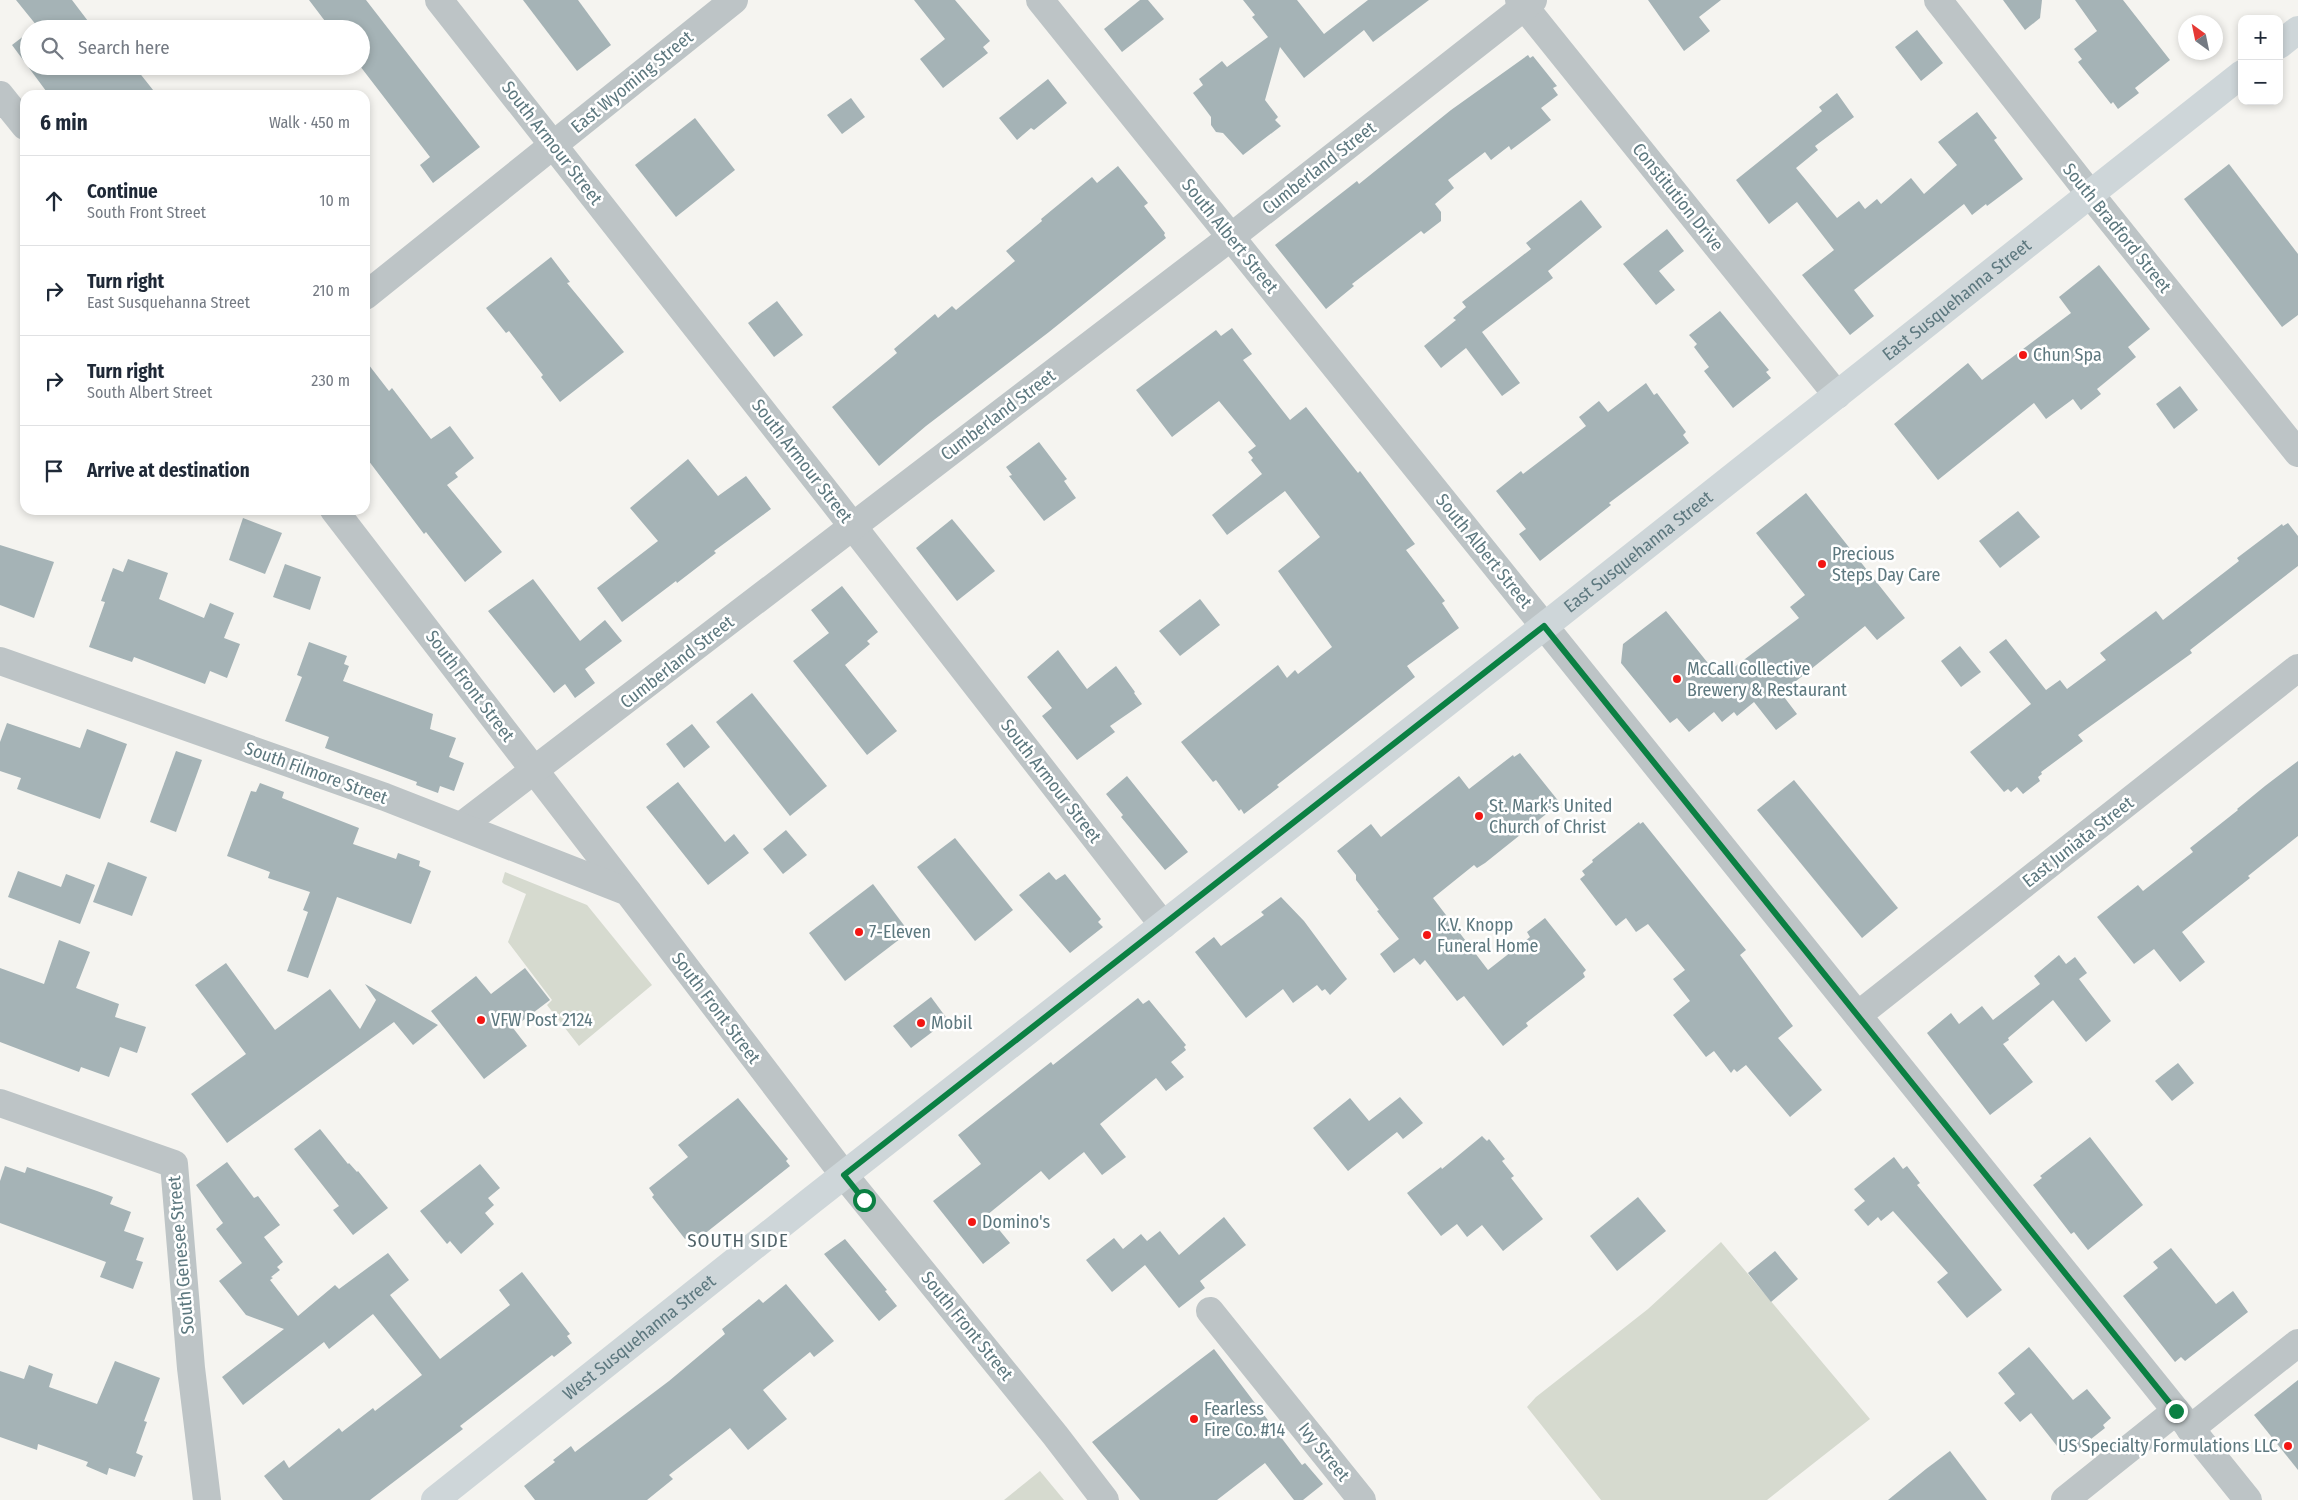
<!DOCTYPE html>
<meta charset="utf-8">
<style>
body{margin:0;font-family:"Fira Sans Condensed",sans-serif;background:#f2f2f3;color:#1f2937}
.controls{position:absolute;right:15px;top:15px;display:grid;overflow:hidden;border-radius:10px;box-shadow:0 2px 8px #0003}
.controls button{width:45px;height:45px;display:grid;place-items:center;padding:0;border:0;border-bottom:1px solid #e0e1e3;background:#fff;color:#1f2937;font:25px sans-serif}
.compass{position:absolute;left:2178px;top:15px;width:45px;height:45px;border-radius:50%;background:#fff;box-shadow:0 2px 8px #0003;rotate:327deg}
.stop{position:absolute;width:15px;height:15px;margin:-11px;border:4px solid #0b8043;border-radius:50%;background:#fff}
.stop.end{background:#0b8043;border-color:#fff;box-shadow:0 1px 5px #0008}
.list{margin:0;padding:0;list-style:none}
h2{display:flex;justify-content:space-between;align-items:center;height:65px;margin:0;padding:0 20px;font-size:21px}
h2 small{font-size:16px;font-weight:400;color:#747a83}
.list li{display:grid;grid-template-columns:32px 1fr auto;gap:15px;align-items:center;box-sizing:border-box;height:90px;padding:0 20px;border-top:1px solid #e0e1e3}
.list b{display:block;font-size:19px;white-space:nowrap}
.list p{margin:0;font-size:16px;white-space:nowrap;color:#747a83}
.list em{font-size:16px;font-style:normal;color:#747a83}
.icon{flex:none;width:28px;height:28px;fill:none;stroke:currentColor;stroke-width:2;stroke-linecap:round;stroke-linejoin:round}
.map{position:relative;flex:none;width:2298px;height:1500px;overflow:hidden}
.search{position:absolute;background:#fff;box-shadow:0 2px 8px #0003;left:20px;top:20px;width:350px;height:55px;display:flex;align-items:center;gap:12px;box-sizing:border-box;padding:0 18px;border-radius:28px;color:#747a83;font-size:19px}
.panel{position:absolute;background:#fff;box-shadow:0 2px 8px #0003;left:20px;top:90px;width:350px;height:425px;border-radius:15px}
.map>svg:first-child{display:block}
.green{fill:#d6dacf}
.building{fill:#a5b3b6}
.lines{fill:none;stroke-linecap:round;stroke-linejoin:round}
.minor{stroke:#bdc4c6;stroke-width:28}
.tertiary{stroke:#bdc4c6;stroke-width:28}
.secondary{stroke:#ced6d9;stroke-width:28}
.route{stroke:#0b8043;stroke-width:6}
.poi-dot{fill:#f31613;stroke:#fff;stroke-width:2}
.labels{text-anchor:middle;stroke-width:5;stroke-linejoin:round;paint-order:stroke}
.street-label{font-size:18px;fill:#5d787f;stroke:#fff}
.poi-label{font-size:18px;fill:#5d787f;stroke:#fff;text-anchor:start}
.neighbourhood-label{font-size:19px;letter-spacing:1px;fill:#506369;stroke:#fff}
</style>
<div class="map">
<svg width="2298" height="1500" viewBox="0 0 2298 1500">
<rect width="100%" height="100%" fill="#f5f4f0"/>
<g class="green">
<path d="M505,872L587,905L652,985L579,1046L547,1005L552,1000L508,942L526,894L504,884L502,882Z"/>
<path d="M1721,1242L1870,1419L1767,1500H1601L1527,1407L1536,1397L1648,1309Z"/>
<path d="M1040,1471L1064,1500H1004Z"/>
</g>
<g class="building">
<path d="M16,0H72L94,29H33L37,26Z"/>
<path d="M309,0H366L480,147L433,183L420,165L430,157L360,66L361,29H331Z"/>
<path d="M523,0H578L611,45L577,71Z"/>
<path d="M914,0H955L990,41L983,47L988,53L943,88L920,59L945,39Z"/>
<path d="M1140,0H1148L1164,19L1122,52L1104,29Z"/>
<path d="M1243,0H1297L1324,34L1368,0H1429L1373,42L1364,30L1304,78L1280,47L1265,100L1278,117L1275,120L1281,126L1243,155L1223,133L1216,132L1211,125V117L1193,93L1203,85L1199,79L1222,61L1227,67L1268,37L1252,17L1255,15Z"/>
<path d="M1648,0H1721L1699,17L1710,31L1684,51Z"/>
<path d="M2003,0H2042L2040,18L2025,30Z"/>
<path d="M2075,0H2123L2170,60L2135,88L2139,93L2118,109L2113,102L2111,104L2078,62L2082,59L2074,49L2097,31Z"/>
<path d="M1917,30L1943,63L1921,81L1895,47Z"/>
<path d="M29,32V66H134L157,95H49L12,45Z"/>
<path d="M1528,55L1530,58L1533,56L1557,86L1553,88L1558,95L1541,108L1551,120L1511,150L1509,146L1491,160L1485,152L1448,180L1454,188L1435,204L1441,212V221L1424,234L1421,231L1352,284L1354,286L1326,309L1275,245L1357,181L1359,184L1451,110Z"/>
<path d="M1048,79L1067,103L1034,130L1031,128L1017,140L999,118Z"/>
<path d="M1837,93L1854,117L1815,146L1818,150L1796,168L1837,218L1859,201L1865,209L1877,199L1881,204L1911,178L1924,194L1957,165L1938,142L1977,112L1997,138L1994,140L2023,179L1987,206L1986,204L1972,215L1964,204L1854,290L1874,316L1850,335L1802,275L1834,250L1797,202L1769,224L1736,180L1822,111L1819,107Z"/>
<path d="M851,98L865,117L842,134L827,115Z"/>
<path d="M695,118L735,170L676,217L635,165Z"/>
<path d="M2229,164L2298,254V315L2282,327L2184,199Z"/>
<path d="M1118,166L1148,203L1144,206L1165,233L1164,235L1166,238L1049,332L926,426L879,466L832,407L897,353L894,349L935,314L938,318L952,306L956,310L1015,261L1006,251L1042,221L1041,219L1092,177L1097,183Z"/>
<path d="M1581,200L1602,227L1548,271L1553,278L1482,332L1520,383L1502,396L1466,348L1441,368L1424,346L1456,320L1453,318L1466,307L1462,302L1531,249L1526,243Z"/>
<path d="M1667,229L1684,251L1659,271L1675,290L1656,305L1623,264Z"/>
<path d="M551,257L570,282L567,283L624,352L560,402L541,377L543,375L509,331L506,333L486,308Z"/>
<path d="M2099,265L2150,329L2128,347L2136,357L2097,389L2101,394L2081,410L2073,399L2046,419L2034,403L1938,480L1894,424L1968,363L1982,380L2071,313L2059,297Z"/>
<path d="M777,301L803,335L774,357L748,323Z"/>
<path d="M1720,311L1769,370L1766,372L1771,378L1733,408L1704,371L1709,367L1694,347L1697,344L1689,335Z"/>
<path d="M1232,328L1252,354L1243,360L1290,420L1306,407L1358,473L1360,471L1415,544L1406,550L1445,601L1442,603L1459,628L1407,666L1415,677L1277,785L1279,787L1244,814L1241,809L1239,811L1216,780L1213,782L1181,742L1278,665L1287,678L1295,670L1298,674L1332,647L1278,571L1320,537L1285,491L1227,535L1212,515L1262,474L1251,460L1253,458L1248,452L1256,446L1219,401L1172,437L1136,390L1216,330L1221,336Z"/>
<path d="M365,360L389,391L392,388L431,439L450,426L474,458L455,473L458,477L447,485L502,552L465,582L426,532L424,534L365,456Z"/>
<path d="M1646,383L1654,395L1657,393L1686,432L1683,435L1689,443L1609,503L1611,505L1540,561L1519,534L1526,529L1496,491L1521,471L1523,474L1586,426L1579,417L1599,401L1608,412Z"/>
<path d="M2180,386L2198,410L2174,429L2156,404Z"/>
<path d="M1039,442L1067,479L1064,481L1076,498L1044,521L1009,476L1012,475L1006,467Z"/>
<path d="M688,459L718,496L746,476L771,509L714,551L716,553L677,583L676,581L622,622L597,588L658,541L630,508Z"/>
<path d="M1806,493L1905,618L1877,640L1865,626L1781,693L1797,714L1776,730L1754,702L1737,716L1734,712L1722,722L1714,712L1689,732L1677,718L1670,723L1621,663L1623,644L1666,611L1720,678L1799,618L1790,607L1805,595L1756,533Z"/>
<path d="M2018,511L2040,537L2000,568L1979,541Z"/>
<path d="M243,518L282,533L265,574L229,560Z"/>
<path d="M952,519L995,571L957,601L916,548Z"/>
<path d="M2288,523L2298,536V566L2190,650L2192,653L2078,735L2083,741L2041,772L2042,774L2038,777L2040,781L2023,794L2017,787L2011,792L2008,789L2004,792L1970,752L2031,704L1989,652L2006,639L2046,690L2060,680L2067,689L2106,660L2100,653L2156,611L2163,620L2239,561L2237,558L2282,524L2283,526Z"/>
<path d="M0,545L54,562L34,618L0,605Z"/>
<path d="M128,559L168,573L159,599L204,618L210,603L234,613L224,638L240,644L227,678L210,671L205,684L134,657L132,662L89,647L105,602L101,601L113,568L123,572Z"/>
<path d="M285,564L321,577L310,610L273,597Z"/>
<path d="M533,579L580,641L605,620L622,641L585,669L595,683L575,698L565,684L554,693L488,611Z"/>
<path d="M842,586L878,632L867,641L870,644L845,665L897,731L867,755L793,661L829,633L811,610Z"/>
<path d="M1200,599L1220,625L1180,656L1159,631Z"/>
<path d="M309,642L347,656L344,664L349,666L343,681L433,714L430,729L456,738L449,757L464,763L454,791L440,786L438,793L416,785L417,782L325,748L329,737L285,721L302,677L297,675Z"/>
<path d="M1960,646L1981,672L1961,687L1941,661Z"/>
<path d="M1058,650L1087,689L1116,666L1135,692L1134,693L1142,704L1110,726L1115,732L1077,760L1042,716L1052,708L1027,677Z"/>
<path d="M752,693L827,786L790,816L716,722Z"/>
<path d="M7,723L80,748L87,729L127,744L100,819L17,789L21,778L0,771V742Z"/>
<path d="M692,724L710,747L684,768L666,744Z"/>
<path d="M176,751L202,760L176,832L150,822Z"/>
<path d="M1520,753L1560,803L1485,863L1477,868L1474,865L1433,898L1488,970L1530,937L1527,932L1545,918L1586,970L1583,973L1585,977L1526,1023L1528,1026L1503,1046L1464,996L1457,1001L1425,960L1420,965L1414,958L1394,973L1380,954L1399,939L1377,911L1379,910L1356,880V875L1337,851L1371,824L1381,837L1459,776L1469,789L1513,755L1514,757Z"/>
<path d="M2298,761V836L2248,876L2250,878L2182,932L2205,962L2180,982L2154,949L2134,964L2097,917L2138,885L2143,891L2193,852L2190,848L2238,810L2237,809L2265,786Z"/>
<path d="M1127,776L1188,852L1165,870L1121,817L1123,815L1106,794Z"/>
<path d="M1794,780L1898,908L1862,938L1757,810Z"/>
<path d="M678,782L725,842L734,834L749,853L708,885L646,807Z"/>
<path d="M260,783L284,792L282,798L359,828L353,844L396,859L398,853L420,861L419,866L431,871L411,924L337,897L308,978L287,971L308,912L303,910L310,892L268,878L270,872L227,856L251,791L256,792Z"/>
<path d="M1639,822L1640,824L1643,822L1746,950L1740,955L1793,1026L1778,1038L1822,1090L1790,1117L1746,1065L1737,1072L1734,1069L1731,1073L1714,1051L1706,1057L1673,1015L1690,1001L1673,979L1685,970L1648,924L1636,932L1626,918L1616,926L1580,879L1585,875L1582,871L1593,862L1592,860Z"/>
<path d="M786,830L807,855L783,874L763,849Z"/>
<path d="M955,838L1013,910L975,941L917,867Z"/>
<path d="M108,862L147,877L132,916L93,902Z"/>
<path d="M18,871L61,887L66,874L95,885L80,924L8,897Z"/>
<path d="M1049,872L1056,880L1065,874L1101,919L1098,922L1103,927L1070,953L1019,895Z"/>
<path d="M873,884L909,932L845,981L809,933Z"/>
<path d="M1281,897L1304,921L1347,979L1330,995L1325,989L1322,991L1317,985L1293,1003L1283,989L1246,1018L1195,952L1214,937L1221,946L1264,915L1261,912Z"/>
<path d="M59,940L90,952L76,988L119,1004L115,1017L146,1027L137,1053L120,1047L109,1077L81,1067L79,1072L0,1042V968L44,984Z"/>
<path d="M2059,955L2066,964L2075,957L2087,973L2079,979L2111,1021L2086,1042L2053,1000L2008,1038L2009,1040L2003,1044L2033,1082L1990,1115L1927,1033L1951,1013L1959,1024L1982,1006L1993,1020L2040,984L2034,976Z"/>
<path d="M226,963L275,1030L330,989L360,1029L376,1000L365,984L438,1025L413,1045L394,1022L227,1143L191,1094L246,1054L195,985Z"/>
<path d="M525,968L550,1000L513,1028L527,1046L484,1079L431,1011L476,976L491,994Z"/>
<path d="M931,997L948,1020L911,1048L893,1026Z"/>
<path d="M1138,998L1143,1004L1149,1000L1186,1045L1184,1047L1186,1050L1171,1062L1184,1077L1166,1091L1156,1078L1100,1124L1126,1157L1102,1175L1084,1152L1049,1180L1041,1171L987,1215L1010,1243L983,1264L933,1201L981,1164L958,1135L1051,1062L1053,1065Z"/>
<path d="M2178,1063L2194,1083L2172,1101L2155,1081Z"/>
<path d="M1400,1097L1423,1123L1403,1139L1397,1132L1348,1171L1313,1128L1350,1098L1369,1121Z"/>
<path d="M738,1098L788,1159L786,1161L790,1166L693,1243L688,1237L685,1239L652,1197L654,1195L649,1188L688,1157L678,1145Z"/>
<path d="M320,1129L348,1164L349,1163L357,1172L358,1171L388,1208L353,1235L333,1210L339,1206L294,1149Z"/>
<path d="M1482,1136L1487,1141L1489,1139L1505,1159L1502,1161L1514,1176L1511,1178L1543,1219L1503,1251L1482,1225L1467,1237L1457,1224L1441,1236L1407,1193L1441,1167L1442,1169Z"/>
<path d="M2090,1137L2143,1205L2088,1250L2074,1232L2071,1234L2033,1185L2042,1178L2040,1176Z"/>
<path d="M1894,1157L1903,1169L1907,1166L1920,1183L1917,1185L2002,1290L1967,1318L1937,1282L1948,1273L1893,1211L1881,1221L1878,1217L1868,1226L1854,1210L1865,1201L1854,1189Z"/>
<path d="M227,1162L254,1198L258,1196L280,1225L264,1237L283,1262L277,1267L280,1270L271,1277L273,1278L270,1280L298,1316L335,1285L339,1289L388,1253L409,1280L390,1295L440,1359L510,1305L499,1290L522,1272L570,1334L567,1336L572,1343L554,1357L552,1355L460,1426L463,1429L370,1500H283L264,1476L284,1460L289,1468L339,1428L342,1432L373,1408L375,1411L422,1375L373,1314L329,1349L324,1342L243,1405L222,1377L284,1329L246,1315L219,1281L242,1263L216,1229L223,1223L196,1185Z"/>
<path d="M480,1164L500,1188L488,1198L494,1205L485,1213L494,1224L461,1254L450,1241L447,1244L420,1211Z"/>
<path d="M5,1166L25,1173L27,1167L97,1191L113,1197L110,1204L131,1212L124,1231L144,1238L136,1260L143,1262L133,1289L100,1277L106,1262L0,1223V1181Z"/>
<path d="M1638,1197L1666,1231L1617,1271L1590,1236Z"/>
<path d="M1224,1217L1246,1245L1200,1281L1205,1288L1179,1308L1145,1265L1112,1292L1086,1260L1114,1238L1123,1249L1141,1234L1147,1241L1160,1231L1179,1255Z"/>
<path d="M845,1239L887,1290L885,1291L897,1306L879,1321L824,1254Z"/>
<path d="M2171,1248L2216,1304L2233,1291L2248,1312L2185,1361L2181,1357L2175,1362L2123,1296L2158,1268L2153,1262Z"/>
<path d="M1775,1251L1798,1279L1771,1302L1748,1273Z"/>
<path d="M786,1284L834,1341L814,1357L810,1352L763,1390L787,1419L748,1450L730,1428L669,1475L673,1479L647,1500H535L524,1486L555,1462L553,1460L571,1446L575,1452L669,1381L725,1334L722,1329L759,1299L763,1303Z"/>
<path d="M2029,1347L2073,1400L2087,1389L2111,1418L2103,1425L2105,1428L2072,1454L2070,1450L2064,1455L2031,1413L2020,1422L2004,1403L2015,1394L1998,1373Z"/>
<path d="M1214,1349L1302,1465L1305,1463L1323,1484L1303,1500H1294L1265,1463L1217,1500H1140L1092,1442Z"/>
<path d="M115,1361L160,1378L144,1421L147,1422L136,1453L143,1456L135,1477L109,1468L107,1475L86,1466L88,1462L38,1444L37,1450L0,1437V1371L24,1379L29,1365L53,1374L49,1387L97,1404Z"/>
<path d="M2298,1380V1470L2254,1415Z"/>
<path d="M1950,1451L1987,1500H1888L1926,1469Z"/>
</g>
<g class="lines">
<g class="minor">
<path d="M439,0L837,506L1163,925"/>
<path d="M1040,0L2248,1500"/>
<path d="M1519,0L1837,395"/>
<path d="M1938,0L2090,194L2298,453"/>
<path d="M0,95L25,126"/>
<path d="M365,296L734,0"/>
<path d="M334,510L628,892"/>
<path d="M461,826L1231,237L1533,0"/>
<path d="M1858,1015L2298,668"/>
<path d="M0,1103L174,1164L191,1368L207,1500"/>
<path d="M844,1175L1055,1435L1105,1500"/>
<path d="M1210,1311L1362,1500"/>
<path d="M2190,1429L2298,1343"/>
<path d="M2065,1500L2176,1411"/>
</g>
<path class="tertiary" d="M0,661L385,797L628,892L844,1175"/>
<g class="secondary">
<path d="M2279,45L2298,30"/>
<path id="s1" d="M435,1500L812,1200L1556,617L2242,74"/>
</g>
</g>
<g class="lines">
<path class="route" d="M864,1200L844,1175L1544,626L2176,1411"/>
</g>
<g class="poi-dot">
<circle cx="2023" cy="355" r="5"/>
<circle cx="1822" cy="564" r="5"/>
<circle cx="1677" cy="679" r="5"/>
<circle cx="1479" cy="816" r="5"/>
<circle cx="859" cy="932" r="5"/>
<circle cx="1427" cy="935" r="5"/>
<circle cx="481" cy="1020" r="5"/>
<circle cx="921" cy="1023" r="5"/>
<circle cx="972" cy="1222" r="5"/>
<circle cx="1194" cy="1419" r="5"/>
<circle cx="2288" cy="1446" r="5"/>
</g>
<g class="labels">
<g class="street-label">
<text transform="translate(632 82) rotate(-39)" y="6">East Wyoming Street</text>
<text transform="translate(552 143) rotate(52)" y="6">South Armour Street</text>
<text transform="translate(1319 168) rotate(-38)" y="6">Cumberland Street</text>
<text transform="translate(1678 197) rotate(51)" y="6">Constitution Drive</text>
<text transform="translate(2117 228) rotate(51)" y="6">South Bradford Street</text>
<text transform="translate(1230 236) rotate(51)" y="6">South Albert Street</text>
<text dy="6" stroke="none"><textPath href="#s1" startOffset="1938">East Susquehanna Street</textPath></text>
<text transform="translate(998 415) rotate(-37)" y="6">Cumberland Street</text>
<text transform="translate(802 461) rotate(52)" y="6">South Armour Street</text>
<text transform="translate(1484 551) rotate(51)" y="6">South Albert Street</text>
<text dy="6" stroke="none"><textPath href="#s1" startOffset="1532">East Susquehanna Street</textPath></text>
<text transform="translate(677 662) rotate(-38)" y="6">Cumberland Street</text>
<text transform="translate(470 686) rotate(53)" y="6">South Front Street</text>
<text transform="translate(316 773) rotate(20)" y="6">South Filmore Street</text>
<text transform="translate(1051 781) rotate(52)" y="6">South Armour Street</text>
<text transform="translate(2078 842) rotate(-38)" y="6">East Juniata Street</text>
<text transform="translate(716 1008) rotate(53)" y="6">South Front Street</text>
<text transform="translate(181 1255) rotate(-95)" y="6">South Genesee Street</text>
<text transform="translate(967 1326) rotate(51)" y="6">South Front Street</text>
<text dy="6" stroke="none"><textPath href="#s1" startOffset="261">West Susquehanna Street</textPath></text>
<text transform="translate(1324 1452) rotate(51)" y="6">Ivy Street</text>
</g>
<g class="poi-label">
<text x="2033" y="361">Chun Spa</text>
<text x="1832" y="560">Precious<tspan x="1832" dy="21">Steps Day Care</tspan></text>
<text x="1687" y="675">McCall Collective<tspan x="1687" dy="21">Brewery &amp; Restaurant</tspan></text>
<text x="1489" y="812">St. Mark's United<tspan x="1489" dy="21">Church of Christ</tspan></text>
<text x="1437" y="931">K.V. Knopp<tspan x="1437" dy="21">Funeral Home</tspan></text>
<text x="869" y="938">7-Eleven</text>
<text x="491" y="1026">VFW Post 2124</text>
<text x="931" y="1029">Mobil</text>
<text x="982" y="1228">Domino's</text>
<text x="1204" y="1415">Fearless<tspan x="1204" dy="21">Fire Co. #14</tspan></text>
<text x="2278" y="1452" text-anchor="end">US Specialty Formulations LLC</text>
</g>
<g class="neighbourhood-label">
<text x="738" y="1247">SOUTH SIDE</text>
</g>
</g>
</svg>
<div class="controls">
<button>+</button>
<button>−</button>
</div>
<svg class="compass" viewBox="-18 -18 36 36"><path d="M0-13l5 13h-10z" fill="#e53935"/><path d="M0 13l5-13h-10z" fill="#747a83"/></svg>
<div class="stop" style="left:864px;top:1200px"></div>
<div class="stop end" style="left:2176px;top:1411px"></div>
<div class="search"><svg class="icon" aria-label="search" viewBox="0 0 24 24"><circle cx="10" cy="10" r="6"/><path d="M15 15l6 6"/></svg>Search here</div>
<section class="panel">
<h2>6 min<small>Walk · 450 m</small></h2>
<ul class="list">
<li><svg class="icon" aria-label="ahead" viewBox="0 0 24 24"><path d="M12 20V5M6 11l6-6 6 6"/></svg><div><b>Continue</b><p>South Front Street</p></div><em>10 m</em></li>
<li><svg class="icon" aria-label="right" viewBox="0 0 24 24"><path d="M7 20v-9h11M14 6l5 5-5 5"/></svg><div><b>Turn right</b><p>East Susquehanna Street</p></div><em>210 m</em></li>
<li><svg class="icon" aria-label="right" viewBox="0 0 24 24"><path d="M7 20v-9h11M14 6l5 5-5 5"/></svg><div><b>Turn right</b><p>South Albert Street</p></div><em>230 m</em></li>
<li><svg class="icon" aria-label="arrive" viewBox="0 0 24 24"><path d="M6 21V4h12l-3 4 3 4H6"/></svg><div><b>Arrive at destination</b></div></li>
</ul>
</section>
</div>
